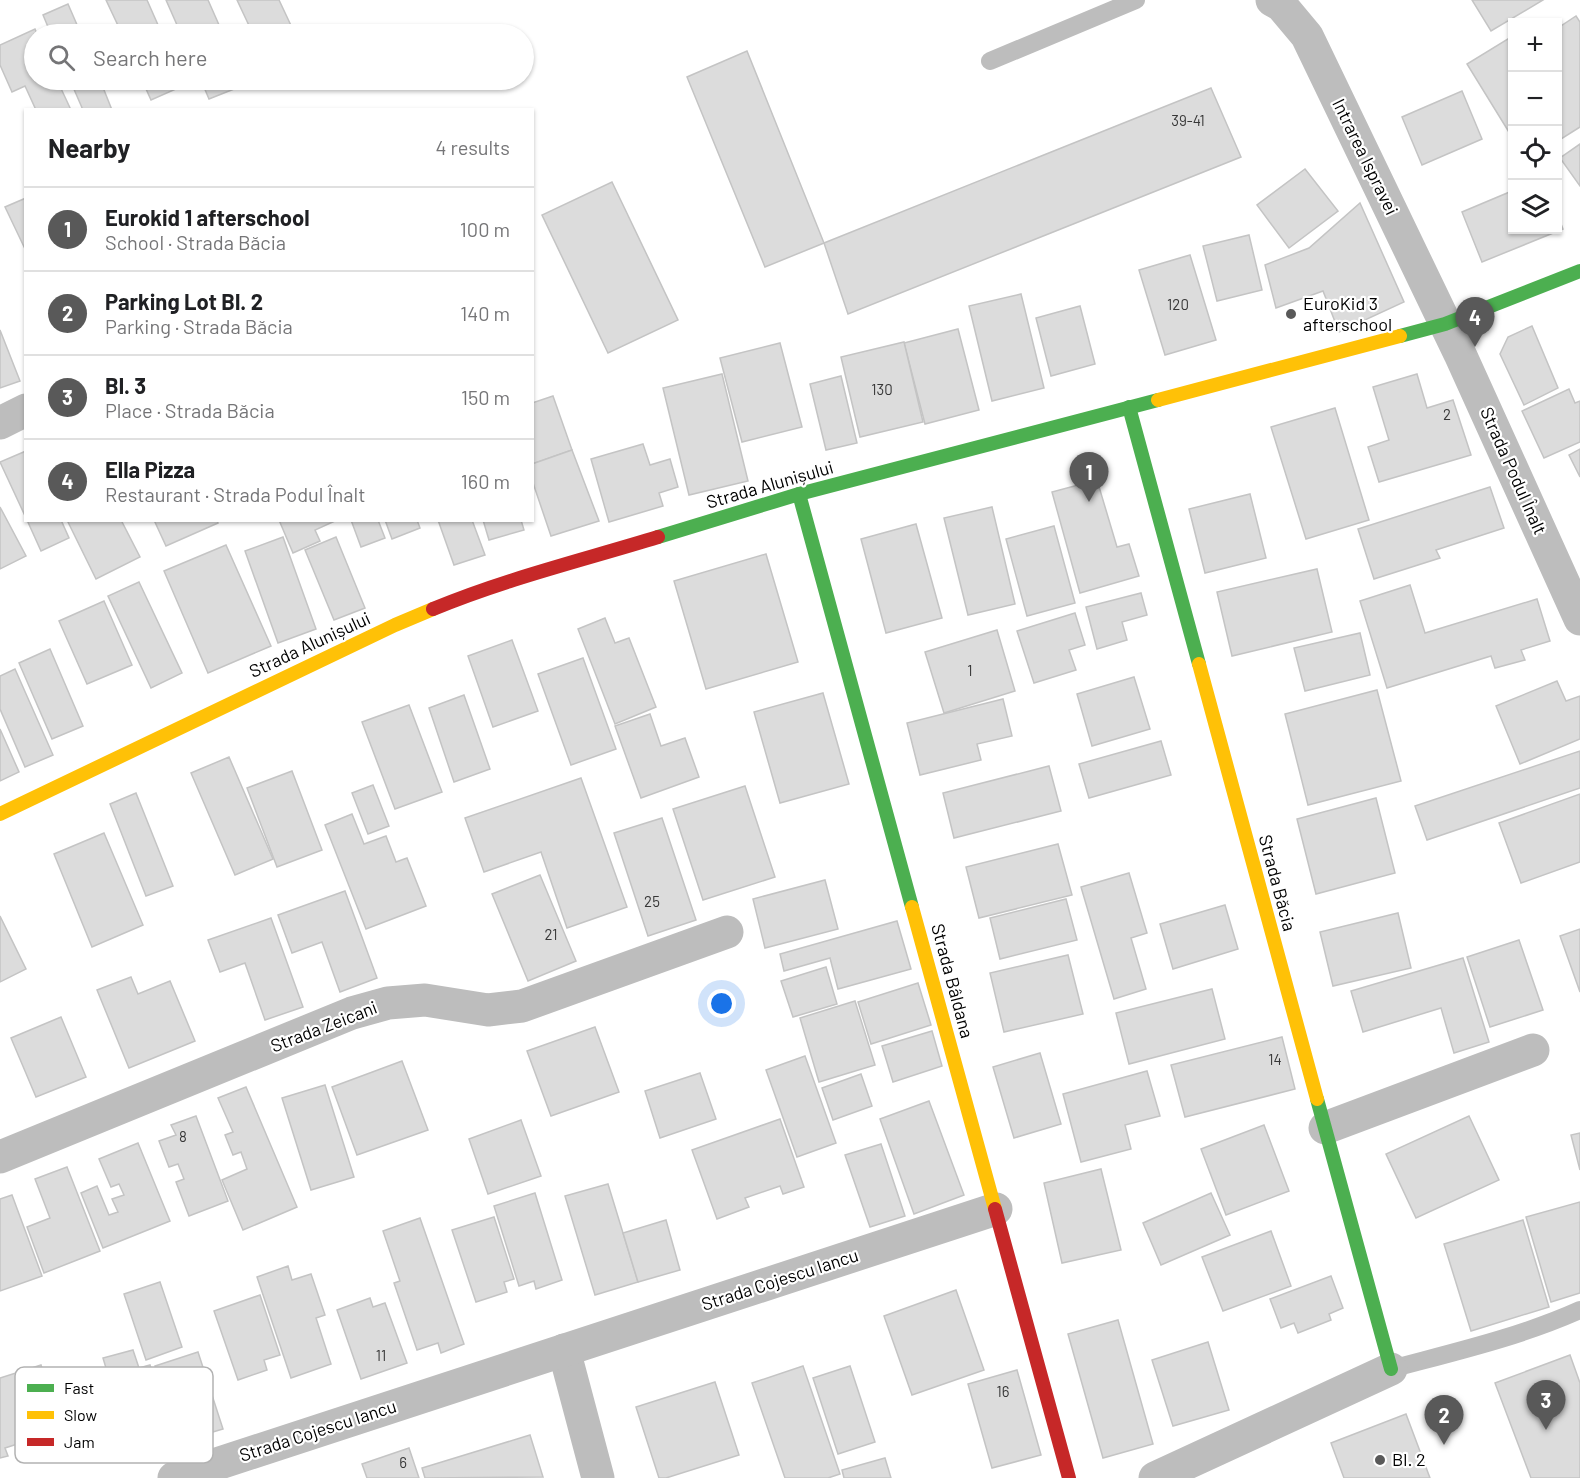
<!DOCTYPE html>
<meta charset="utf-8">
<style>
body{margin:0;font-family:Barlow,sans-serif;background:#f6f6f6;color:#202124}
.controls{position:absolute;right:18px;top:18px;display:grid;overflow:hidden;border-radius:0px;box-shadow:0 2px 4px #0004}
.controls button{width:54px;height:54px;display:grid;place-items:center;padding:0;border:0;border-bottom:2px solid #e0e0e0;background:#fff;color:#202124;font:30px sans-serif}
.you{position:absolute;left:722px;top:1004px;width:21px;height:21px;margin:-15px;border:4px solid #fff;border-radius:50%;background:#1a73e8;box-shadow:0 0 0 9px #1a73e833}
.badge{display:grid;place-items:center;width:39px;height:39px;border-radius:50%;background:#595959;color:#fff;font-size:20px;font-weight:700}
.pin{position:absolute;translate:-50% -50px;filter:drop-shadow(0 2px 3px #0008)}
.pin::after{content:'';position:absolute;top:32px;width:21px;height:18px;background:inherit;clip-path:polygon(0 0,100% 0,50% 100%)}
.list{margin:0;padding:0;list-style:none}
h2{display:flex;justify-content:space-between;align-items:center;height:78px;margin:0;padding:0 24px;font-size:26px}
h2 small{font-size:20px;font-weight:400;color:#757577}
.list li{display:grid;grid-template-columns:39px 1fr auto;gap:18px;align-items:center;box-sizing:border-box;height:84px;padding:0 24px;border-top:2px solid #e0e0e0}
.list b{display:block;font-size:22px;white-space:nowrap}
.list p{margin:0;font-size:20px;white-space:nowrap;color:#757577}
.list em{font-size:20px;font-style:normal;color:#757577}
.icon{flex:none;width:33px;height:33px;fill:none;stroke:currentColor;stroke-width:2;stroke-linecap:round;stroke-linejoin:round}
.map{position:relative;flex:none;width:1580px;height:1478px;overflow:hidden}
.search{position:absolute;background:#fff;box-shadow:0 2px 4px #0004;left:24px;top:24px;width:510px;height:66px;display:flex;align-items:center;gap:15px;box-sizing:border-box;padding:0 21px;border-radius:33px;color:#757577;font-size:22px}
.panel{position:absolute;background:#fff;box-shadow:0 2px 4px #0004;left:24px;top:108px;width:510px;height:414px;border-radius:0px}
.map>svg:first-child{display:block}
.building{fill:#dcdcdc;stroke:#c4c4c4;stroke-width:1.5}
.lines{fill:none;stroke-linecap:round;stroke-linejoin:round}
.lane{stroke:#bdbdbd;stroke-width:18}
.street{stroke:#bdbdbd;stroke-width:33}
.fast{stroke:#4caf50;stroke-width:14}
.slow{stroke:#ffc107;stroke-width:14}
.jam{stroke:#c62828;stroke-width:14}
.poi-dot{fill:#595959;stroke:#fff;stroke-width:2}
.labels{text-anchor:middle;stroke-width:4.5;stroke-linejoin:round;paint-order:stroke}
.number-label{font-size:15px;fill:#373737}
.street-label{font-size:18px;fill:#000;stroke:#fff}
.poi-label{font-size:18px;fill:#000;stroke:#fff;text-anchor:start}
.key{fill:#fff;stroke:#b2b2b2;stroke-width:1.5}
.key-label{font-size:16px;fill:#000}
</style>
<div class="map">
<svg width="1580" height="1478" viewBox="0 0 1580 1478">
<rect width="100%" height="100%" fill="#fff"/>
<g class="building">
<path d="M106,0H147L162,34H122Z"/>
<path d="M166,0H208L223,34H181Z"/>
<path d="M237,0H279L295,34H253Z"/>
<path d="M1472,0H1543L1491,31Z"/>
<path d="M68,4L81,34H51L43,15Z"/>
<path d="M1576,16L1580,22V127L1558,141V28Z"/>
<path d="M35,29L37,34H34V80H57L71,110H36L25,86L12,92L0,65V45Z"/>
<path d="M1511,37L1512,39V137L1467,64Z"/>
<path d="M747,51L824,243L765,267L687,77Z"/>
<path d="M70,80H100L112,110H83Z"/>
<path d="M142,80H182L185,85L151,100Z"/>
<path d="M201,80H242L244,85L209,99Z"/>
<path d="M1211,88L1241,157L848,314L824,243Z"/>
<path d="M1462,91L1482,139L1422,165L1402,117Z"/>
<path d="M1580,144V186L1560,158Z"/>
<path d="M1305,169L1338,211L1289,248L1257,205Z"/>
<path d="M612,182L678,320L608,353L542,215Z"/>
<path d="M1512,191V230H1558V216L1563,229L1482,262L1462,212Z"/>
<path d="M26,198V251L5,207Z"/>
<path d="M1360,203L1404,302L1339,332L1323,291L1276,308L1265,265L1309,248Z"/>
<path d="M1249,235L1262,290L1217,301L1203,246Z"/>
<path d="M1190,255L1216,340L1165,355L1139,270Z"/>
<path d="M1021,294L1044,388L992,401L969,306Z"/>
<path d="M1080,306L1095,364L1051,376L1036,318Z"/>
<path d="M1532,326L1558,388L1524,405L1500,354L1508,337Z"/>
<path d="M958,329L979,410L925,424L904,343Z"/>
<path d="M0,330L20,381L0,388Z"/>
<path d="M904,342L923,422L860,437L841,357Z"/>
<path d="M780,343L802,427L742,442L720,358Z"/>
<path d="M722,374L748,481L689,495L663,388Z"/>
<path d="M1417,374L1427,408L1453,400L1471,455L1379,482L1368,447L1389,440L1373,387Z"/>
<path d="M841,376L857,443L826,450L810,384Z"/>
<path d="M1569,389L1575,403L1580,401V442L1544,458L1522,411Z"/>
<path d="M553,396L572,450L532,464V403Z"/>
<path d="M1335,408L1369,520L1306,539L1271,427Z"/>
<path d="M643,444L650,465L670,459L678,487L659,493L663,506L609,522L591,459Z"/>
<path d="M1580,449V477L1569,455Z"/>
<path d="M572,450L599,521L551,536L532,480V464Z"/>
<path d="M26,451V518L0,462Z"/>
<path d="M1097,480L1117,547L1129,544L1139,576L1080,593L1052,492Z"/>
<path d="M1490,487L1504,528L1436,550L1440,558L1374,579L1358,529Z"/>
<path d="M1250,494L1266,558L1205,573L1189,509Z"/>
<path d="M0,507L26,556L0,569Z"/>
<path d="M992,507L1015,604L968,615L944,518Z"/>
<path d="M27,520H61L69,538L41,551Z"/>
<path d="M67,520H121L140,557L96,579Z"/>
<path d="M154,520H217L218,523L166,546Z"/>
<path d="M279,520H337L315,530L320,541L293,553Z"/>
<path d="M351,520H378L385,538L361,547Z"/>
<path d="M385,520H417L420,528L392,539Z"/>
<path d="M438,520H472L485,555L454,565Z"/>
<path d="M483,520H521L524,530L489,540Z"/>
<path d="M916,524L942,618L886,633L861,539Z"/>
<path d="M1054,526L1075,603L1027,616L1006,539Z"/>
<path d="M283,537L316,629L278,643L245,551Z"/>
<path d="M336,537L365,608L334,620L305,550Z"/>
<path d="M226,545L271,646L208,673L164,571Z"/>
<path d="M766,554L798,662L706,689L674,581Z"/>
<path d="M1317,569L1332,632L1232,656L1217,592Z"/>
<path d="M139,582L182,673L151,688L108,596Z"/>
<path d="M1410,585L1425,633L1537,599L1550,641L1521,650L1525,660L1495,668L1491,656L1387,688L1360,601Z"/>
<path d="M1141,593L1147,615L1122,622L1127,640L1097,649L1086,607Z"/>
<path d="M104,601L132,665L87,684L59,621Z"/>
<path d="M1075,613L1085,645L1069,650L1076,670L1034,683L1017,631Z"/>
<path d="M605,618L615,643L629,638L656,707L615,724L578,629Z"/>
<path d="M997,630L1015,691L944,713L925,652Z"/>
<path d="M1360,633L1370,675L1305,691L1294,648Z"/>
<path d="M512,640L538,711L493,727L468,656Z"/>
<path d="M50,649L83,726L52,739L19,663Z"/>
<path d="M583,658L616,749L571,765L538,674Z"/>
<path d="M15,669L53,755L25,767L0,709V676Z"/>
<path d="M1134,677L1150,729L1092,746L1077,694Z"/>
<path d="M1557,681L1566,701L1580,696V739L1520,764L1496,706Z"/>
<path d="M1377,690L1401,781L1308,805L1285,714Z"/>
<path d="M823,693L849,784L780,803L754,712Z"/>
<path d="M464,695L490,769L454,782L429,708Z"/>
<path d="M1003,699L1012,736L977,744L981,760L920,775L907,723Z"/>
<path d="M409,705L442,792L395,809L362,722Z"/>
<path d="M650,714L661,746L685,738L699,777L641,798L615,726Z"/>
<path d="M0,729L19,772L0,781Z"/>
<path d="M1161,741L1171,775L1089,798L1079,764Z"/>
<path d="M1580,751V788L1427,840L1415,806Z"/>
<path d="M229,757L273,859L235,875L191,773Z"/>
<path d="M1049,766L1061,811L954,838L943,793Z"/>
<path d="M292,771L322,850L277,867L247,788Z"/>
<path d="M581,778L627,907L567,928L541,852L484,872L465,818Z"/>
<path d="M373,785L389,826L368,834L352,793Z"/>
<path d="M745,786L775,877L703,900L673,809Z"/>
<path d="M136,793L173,886L146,896L110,804Z"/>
<path d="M1580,794V862L1521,883L1499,823Z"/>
<path d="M1376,798L1395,873L1316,894L1297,819Z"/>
<path d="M352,814L364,844L386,836L396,862L407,858L426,906L366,929L325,825Z"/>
<path d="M662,818L696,920L648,936L614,833Z"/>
<path d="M104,833L143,925L92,947L54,854Z"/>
<path d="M1058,844L1072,895L979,918L966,867Z"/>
<path d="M1129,873L1147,933L1131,938L1146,989L1114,999L1081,887Z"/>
<path d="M540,875L576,961L528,981L492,894Z"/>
<path d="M825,880L838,929L765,948L753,899Z"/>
<path d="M345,891L377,978L340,992L322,942L292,953L278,915Z"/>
<path d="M1066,899L1077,940L1000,959L990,918Z"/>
<path d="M1225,905L1238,949L1173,969L1160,924Z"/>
<path d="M1398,913L1411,968L1333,986L1320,932Z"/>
<path d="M0,916L26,969L0,982Z"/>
<path d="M271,918L303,1007L265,1020L245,963L220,972L208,940Z"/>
<path d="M897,921L911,969L838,989L830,958L784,971L780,954Z"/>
<path d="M1580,929V992L1560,936Z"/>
<path d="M1519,940L1543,1010L1490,1027L1467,957Z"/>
<path d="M1068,955L1083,1014L1004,1032L990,973Z"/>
<path d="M1463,958L1489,1042L1454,1053L1441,1008L1363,1032L1351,991Z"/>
<path d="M826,967L837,1004L793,1017L781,981Z"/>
<path d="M131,977L138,994L170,981L195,1041L129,1068L97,990Z"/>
<path d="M918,983L931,1025L871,1044L858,1002Z"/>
<path d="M1212,989L1225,1039L1129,1064L1116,1013Z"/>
<path d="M855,1001L875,1065L819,1082L800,1018Z"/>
<path d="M61,1017L86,1077L36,1097L11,1038Z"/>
<path d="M595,1027L619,1092L551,1116L527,1051Z"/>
<path d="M932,1031L942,1066L893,1082L882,1046Z"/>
<path d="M1282,1037L1295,1089L1185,1117L1171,1065Z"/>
<path d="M1040,1053L1061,1124L1014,1138L993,1067Z"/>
<path d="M805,1056L836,1143L797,1157L766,1070Z"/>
<path d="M402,1061L428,1130L357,1155L332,1087Z"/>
<path d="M1147,1071L1160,1116L1125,1125L1131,1149L1081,1162L1063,1094Z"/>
<path d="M700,1073L716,1119L660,1138L645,1091Z"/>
<path d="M861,1074L872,1106L833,1120L822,1088Z"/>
<path d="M325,1085L354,1177L311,1190L282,1098Z"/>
<path d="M246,1087L297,1207L243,1230L222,1180L247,1169L241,1152L233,1155L225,1135L233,1132L218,1098Z"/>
<path d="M929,1101L964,1195L914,1214L880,1119Z"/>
<path d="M196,1116L228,1201L189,1216L176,1182L184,1179L178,1164L169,1167L159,1141L176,1135L171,1125Z"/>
<path d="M1469,1116L1499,1180L1416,1218L1386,1154Z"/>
<path d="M780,1119L804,1187L783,1194L780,1186L745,1198L749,1207L717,1219L692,1150Z"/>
<path d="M521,1120L541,1176L488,1194L469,1139Z"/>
<path d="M1264,1125L1289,1191L1226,1215L1201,1149Z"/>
<path d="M1580,1133V1170L1571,1135Z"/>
<path d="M138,1143L170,1221L103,1248L81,1193L97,1186L109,1215L118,1212L112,1199L124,1195L119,1184L111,1187L99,1159Z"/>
<path d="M881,1144L905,1216L870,1227L845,1155Z"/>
<path d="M67,1167L100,1251L44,1273L27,1227L50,1218L35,1179Z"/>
<path d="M1101,1169L1121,1250L1062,1263L1044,1183Z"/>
<path d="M608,1184L638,1282L595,1295L565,1196Z"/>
<path d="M535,1193L562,1280L536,1289L534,1281L519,1286L494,1206Z"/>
<path d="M1211,1193L1230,1235L1161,1265L1143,1223Z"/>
<path d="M12,1195L42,1276L0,1291V1199Z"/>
<path d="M1580,1202V1293L1551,1302L1526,1217Z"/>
<path d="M494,1217L514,1279L504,1282L507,1292L476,1302L452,1230Z"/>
<path d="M420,1218L464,1344L441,1353L438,1343L417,1350L394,1283L400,1281L383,1231Z"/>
<path d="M666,1220L680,1270L638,1282L623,1233Z"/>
<path d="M1523,1220L1549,1307L1471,1331L1444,1244Z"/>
<path d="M1271,1231L1291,1286L1223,1311L1202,1257Z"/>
<path d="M288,1266L292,1280L311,1274L325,1315L316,1318L331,1364L291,1378L257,1277Z"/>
<path d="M1331,1276L1343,1308L1329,1314L1331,1320L1298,1333L1294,1323L1281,1328L1270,1299Z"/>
<path d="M160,1282L182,1347L146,1360L124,1294Z"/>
<path d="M956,1290L984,1370L912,1395L884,1316Z"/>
<path d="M260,1295L280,1355L264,1360L267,1370L238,1380L214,1311Z"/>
<path d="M370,1298L373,1307L385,1303L407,1363L361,1379L337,1310Z"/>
<path d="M1118,1320L1153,1444L1103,1458L1068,1334Z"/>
<path d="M1208,1342L1229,1410L1173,1426L1152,1360Z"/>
<path d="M133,1350L139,1368L150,1365L171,1432L156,1436L158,1444L131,1452L103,1358Z"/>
<path d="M198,1352L223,1429L179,1442L155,1366Z"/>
<path d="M1570,1355L1580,1383V1478H1531L1495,1383Z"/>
<path d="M41,1365L64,1436L37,1444L36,1438L5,1448L8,1456L0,1458V1378Z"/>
<path d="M803,1366L840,1474L828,1478H785L752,1383Z"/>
<path d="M850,1366L875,1442L838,1454L813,1378Z"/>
<path d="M1017,1370L1041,1455L992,1468L968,1384Z"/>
<path d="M715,1382L739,1455L666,1478H659L636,1407Z"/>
<path d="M1406,1414L1430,1478H1344L1331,1443Z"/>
<path d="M530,1435L543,1477L425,1478L422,1468Z"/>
<path d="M409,1448L419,1478H367L362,1464Z"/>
<path d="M885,1458L891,1478H844L842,1470Z"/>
</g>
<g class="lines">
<g class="lane">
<path d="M990,61L1136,0"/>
<path d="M1391,1369C1454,1352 1520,1337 1580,1310"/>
</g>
<g class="street">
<path d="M1272,0L1281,5L1307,36L1460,354L1580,619"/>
<path d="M0,423L26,410"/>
<path d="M1325,1128L1533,1050"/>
<path d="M0,1157L352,1013L388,1003L425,1000L488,1010L522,1006L727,932"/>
<path d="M564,1350L598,1478"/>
<path d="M174,1478L996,1209"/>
<path d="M1155,1478L1391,1369"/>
</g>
<g class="fast">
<path d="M1400,336L1445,324L1580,271"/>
<path d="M1129,407L1199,664"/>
<path d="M799,494L912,907"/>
<path d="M658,537L799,494L1158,400"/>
<path d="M1317,1099L1391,1369"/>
</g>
<g class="slow">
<path d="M1158,400L1400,336"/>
<path d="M1199,664L1317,1099"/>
<path d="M0,814L395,625L433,609"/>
<path d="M912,907L995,1209"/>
</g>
<g class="jam">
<path d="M433,609C505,579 583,560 658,537"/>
<path d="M995,1209L1069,1478"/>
</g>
</g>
<g class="poi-dot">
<circle cx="1291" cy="314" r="6"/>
<circle cx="1380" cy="1460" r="6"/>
</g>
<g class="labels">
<g class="number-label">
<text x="1188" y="126">39-41</text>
<text x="1178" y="310">120</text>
<text x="882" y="395">130</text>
<text x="1447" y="420">2</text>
<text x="970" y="676">1</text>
<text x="652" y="907">25</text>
<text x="551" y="940">21</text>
<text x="1275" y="1065">14</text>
<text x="183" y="1142">8</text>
<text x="381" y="1361">11</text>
<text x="1003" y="1397">16</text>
<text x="403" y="1468">6</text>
</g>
<g class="street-label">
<text transform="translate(1365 157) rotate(64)" y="6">Intrarea Ispravei</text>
<text transform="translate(1513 471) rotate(66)" y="6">Strada Podul Înalt</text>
<text transform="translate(770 485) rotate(-16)" y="6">Strada Alunișului</text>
<text transform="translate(310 645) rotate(-25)" y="6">Strada Alunișului</text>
<text transform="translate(1277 883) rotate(75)" y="6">Strada Băcia</text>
<text transform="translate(952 981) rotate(75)" y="6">Strada Bâldana</text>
<text transform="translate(324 1027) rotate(-21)" y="6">Strada Zeicani</text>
<text transform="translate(780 1280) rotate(-18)" y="6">Strada Cojescu Iancu</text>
<text transform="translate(318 1431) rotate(-18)" y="6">Strada Cojescu Iancu</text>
</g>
<g class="poi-label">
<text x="1303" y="310">EuroKid 3<tspan x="1303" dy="21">afterschool</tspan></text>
<text x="1392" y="1466">Bl. 2</text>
</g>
</g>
<rect x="15" y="1367" width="198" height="96" rx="9" class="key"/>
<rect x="27" y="1384" width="27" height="8" fill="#4caf50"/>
<rect x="27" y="1411" width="27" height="8" fill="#ffc107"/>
<rect x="27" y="1438" width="27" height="8" fill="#c62828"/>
<g class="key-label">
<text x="64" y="1394">Fast</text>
<text x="64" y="1421">Slow</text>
<text x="64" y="1448">Jam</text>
</g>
</svg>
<div class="controls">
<button>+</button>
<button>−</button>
<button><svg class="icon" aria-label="locate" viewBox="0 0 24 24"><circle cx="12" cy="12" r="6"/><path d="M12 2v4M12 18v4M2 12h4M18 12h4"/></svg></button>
<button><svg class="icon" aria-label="layers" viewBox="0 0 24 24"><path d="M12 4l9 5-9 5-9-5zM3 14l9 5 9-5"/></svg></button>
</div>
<div class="you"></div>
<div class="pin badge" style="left:1089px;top:502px">1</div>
<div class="pin badge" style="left:1444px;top:1445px">2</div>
<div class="pin badge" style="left:1546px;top:1430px">3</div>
<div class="pin badge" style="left:1475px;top:347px">4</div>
<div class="search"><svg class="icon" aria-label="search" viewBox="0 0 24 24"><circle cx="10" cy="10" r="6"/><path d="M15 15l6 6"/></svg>Search here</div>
<section class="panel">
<h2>Nearby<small>4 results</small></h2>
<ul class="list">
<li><span class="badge">1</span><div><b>Eurokid 1 afterschool</b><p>School · Strada Băcia</p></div><em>100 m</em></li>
<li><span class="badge">2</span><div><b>Parking Lot Bl. 2</b><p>Parking · Strada Băcia</p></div><em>140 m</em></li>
<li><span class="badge">3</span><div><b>Bl. 3</b><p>Place · Strada Băcia</p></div><em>150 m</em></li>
<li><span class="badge">4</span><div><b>Ella Pizza</b><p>Restaurant · Strada Podul Înalt</p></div><em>160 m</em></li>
</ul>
</section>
</div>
